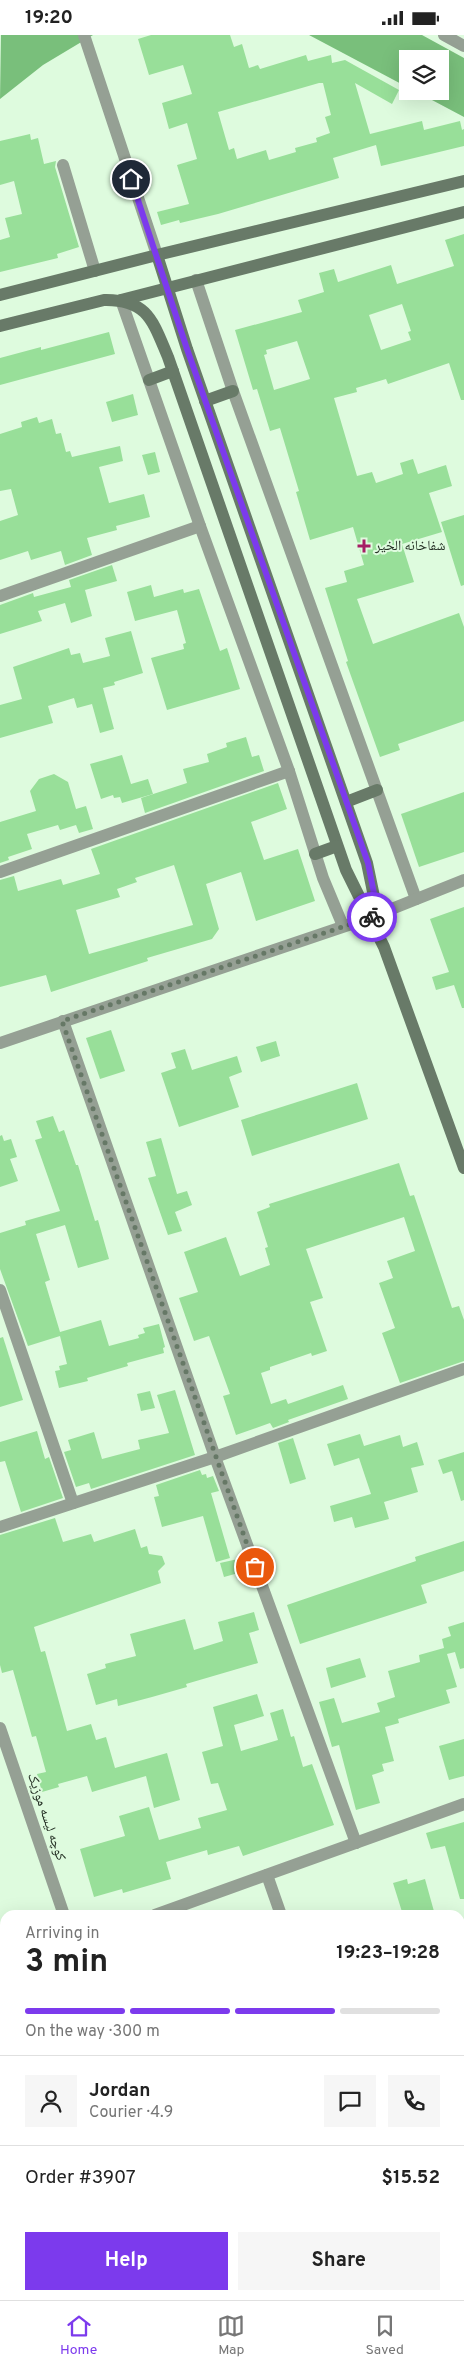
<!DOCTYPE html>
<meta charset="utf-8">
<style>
body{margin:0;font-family:Overpass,"Noto Naskh Arabic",sans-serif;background:#f6f6f6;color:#222;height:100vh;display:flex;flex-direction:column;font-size:19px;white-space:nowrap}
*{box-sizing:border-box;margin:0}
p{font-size:16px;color:#767676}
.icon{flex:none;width:28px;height:28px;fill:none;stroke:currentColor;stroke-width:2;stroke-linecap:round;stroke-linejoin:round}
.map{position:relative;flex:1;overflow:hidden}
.sheet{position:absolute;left:0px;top:1875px;width:465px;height:390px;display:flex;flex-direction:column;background:#fff;border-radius:15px 15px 0 0;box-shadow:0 5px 20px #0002}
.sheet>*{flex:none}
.buttons{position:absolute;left:399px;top:15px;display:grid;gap:10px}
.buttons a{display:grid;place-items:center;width:50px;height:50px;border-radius:0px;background:#fff;box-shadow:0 5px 20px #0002;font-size:25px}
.pin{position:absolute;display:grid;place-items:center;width:42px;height:42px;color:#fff;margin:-21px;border:2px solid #fff;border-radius:50%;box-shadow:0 1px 5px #0007}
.courier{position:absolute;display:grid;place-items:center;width:50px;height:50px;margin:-25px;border:4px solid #7c3aed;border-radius:50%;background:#fff;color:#222;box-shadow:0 1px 6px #0007}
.summary em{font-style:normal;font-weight:700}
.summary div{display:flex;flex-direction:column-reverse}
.summary{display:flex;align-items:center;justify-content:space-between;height:85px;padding:0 25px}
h1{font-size:32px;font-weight:700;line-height:38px}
.bar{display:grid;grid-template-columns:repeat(4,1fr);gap:8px 5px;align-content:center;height:60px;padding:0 25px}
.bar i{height:6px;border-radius:4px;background:#e0e0e0}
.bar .active{background:#7c3aed}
.bar p{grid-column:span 4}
.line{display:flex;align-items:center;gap:12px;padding:0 25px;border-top:1px solid #e0e0e0}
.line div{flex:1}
.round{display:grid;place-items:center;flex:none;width:52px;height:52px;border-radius:0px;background:#f6f6f6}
.primary-button{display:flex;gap:10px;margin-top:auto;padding:10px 25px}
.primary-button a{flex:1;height:58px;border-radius:0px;background:#7c3aed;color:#fff;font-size:20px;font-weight:700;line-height:58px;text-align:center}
.primary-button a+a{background:#f6f6f6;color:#222}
.status{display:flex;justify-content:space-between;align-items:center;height:35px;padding:0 25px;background:#fff;direction:ltr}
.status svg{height:14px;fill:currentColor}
.dock{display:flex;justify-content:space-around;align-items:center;height:70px;border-top:1px solid #e0e0e0;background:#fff;font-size:14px;color:#767676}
.dock a{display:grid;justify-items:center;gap:2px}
.dock .active{color:#7c3aed}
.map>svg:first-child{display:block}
.water{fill:#79bf7b}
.building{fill:#98df99;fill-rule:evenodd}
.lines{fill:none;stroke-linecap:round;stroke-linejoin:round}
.minor{stroke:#95a094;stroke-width:12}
.secondary{stroke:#687a68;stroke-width:12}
.trunk{stroke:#3c523c;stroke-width:14}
.done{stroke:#667866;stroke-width:5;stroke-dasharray:0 9}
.route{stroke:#7c3aed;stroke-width:6}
.poi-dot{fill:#a61d65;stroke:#defbde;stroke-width:2}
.labels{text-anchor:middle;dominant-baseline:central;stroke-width:4;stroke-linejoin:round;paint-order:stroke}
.poi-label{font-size:14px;fill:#263126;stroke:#defbde;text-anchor:start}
.street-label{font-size:14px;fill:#263126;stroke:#defbde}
</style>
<div class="status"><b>19:20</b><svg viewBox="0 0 49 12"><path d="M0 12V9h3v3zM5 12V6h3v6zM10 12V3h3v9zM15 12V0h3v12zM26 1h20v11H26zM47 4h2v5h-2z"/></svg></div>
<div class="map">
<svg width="464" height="2265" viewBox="0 0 464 2265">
<rect width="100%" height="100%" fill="#defbde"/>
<g class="water">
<path d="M1 0H93L43 30 0 64Z"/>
<path d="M309 0H422L464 23V82L415 56H440V24H408L407 52Z"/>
</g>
<g class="building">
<path d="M151 0H230L234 12 242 9 249 33 258 30 260 34 306 20 308 26 331 20 332 28 345 25 399 55 392 69 355 48 370 99 422 86 424 95 460 86 462 95 464 94V111L381 131 376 110 333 123 339 143 218 179 180 188 179 185 161 190 157 177 189 169 177 130 197 124 187 88 169 94 162 68 192 59 183 30 149 40 138 4ZM319 48H323L331 80 325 82 330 98 316 103 317 107 295 113 296 117 269 125 266 115 237 124 234 113 229 115 218 77Z"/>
<path d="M30 99 31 105 38 103 44 129 56 126 55 132 79 212 57 219 58 223 0 237V205L10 202 5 183 22 179 14 146 0 150V106Z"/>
<path d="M464 199V365H461L449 328 388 349 386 344 356 353 357 357 334 363 357 441 372 437 376 448 403 439 400 428 413 424 418 439 446 430 452 451 429 458 442 497 402 509 414 547 357 564 373 609 459 578 464 592V686L398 709 400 715 380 722 346 627 348 626 325 553 347 547 344 536 364 530 353 492 310 505 296 457 299 456 280 393 270 396 257 354 253 355 235 295 302 277 298 265 324 257 319 238 334 234 338 247 391 230 397 249 454 231 445 205ZM402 269 411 296 408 297 411 305 381 315 369 280ZM297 306 310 344 274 355 264 320 267 319 266 315Z"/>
<path d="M109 297 115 319 0 350V323L41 312V315Z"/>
<path d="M133 359 138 380 112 387 106 367Z"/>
<path d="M37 382 39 388 52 384 56 399 61 398 66 417 70 416 72 422 120 411 123 426 99 432 109 468 144 459 150 482 116 491 117 495 87 503 92 520 65 530 61 516 31 525 28 516 0 525V486L18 480 11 454 0 456V399L22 392 21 387Z"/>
<path d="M155 417 160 437 148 440 142 420Z"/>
<path d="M464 480V550L461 551 441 487Z"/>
<path d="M112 530 117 546 85 555 92 581 71 588 65 568 38 576 42 586 0 599V570L33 558 34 562 71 552 69 545Z"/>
<path d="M151 550 154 562 183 554 184 558 199 554 220 616 227 613 240 654 167 675 151 623 184 614 183 609 186 608 177 575 135 586 127 557Z"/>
<path d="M131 596 143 638 114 647 115 650 103 653 114 694 100 698 92 669 77 673 74 663 48 671 53 688 0 703V670L22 664 13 632 69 613 71 620 80 618 83 628 110 621 105 603Z"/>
<path d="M246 702 252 722 259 720 264 736 145 778 141 763 187 748 183 734 209 727 207 719 227 712 226 708Z"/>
<path d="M122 720 131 749 148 744 153 759 122 768 120 762 114 763 113 760 101 764 90 729Z"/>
<path d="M54 739 68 747 76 774 86 771 93 794 79 798 76 790 60 795 58 790 27 799 32 814 8 822 9 825 0 828V787L36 776 30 756 39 744Z"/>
<path d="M278 748 287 774 251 787 264 825 298 814 315 866 256 886 241 837 206 849 219 894 212 904 147 923 148 926 51 957 46 940 0 952V845L14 841 18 856 61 844 63 850 100 839 91 814ZM174 830 193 890 89 919 76 875 120 862 117 854 137 847 135 843Z"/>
<path d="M464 757V817L419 832 401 779Z"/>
<path d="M464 872V973H462L454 950 436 955 432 942 449 937 430 884Z"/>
<path d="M111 995 125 1036 100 1044 86 1003Z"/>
<path d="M276 1006 280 1021 261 1027 256 1012Z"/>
<path d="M185 1014 192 1035 237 1021 242 1037 229 1042 239 1072 179 1092 161 1038 176 1033 171 1018Z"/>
<path d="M357 1048 368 1084 252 1121 241 1085Z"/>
<path d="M53 1081 59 1097 64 1095 76 1130H78L95 1186 98 1185 109 1224 78 1233 65 1190 36 1199 50 1245 45 1247 60 1297 101 1285 109 1311 139 1303 138 1300 145 1298 143 1293 159 1289 165 1312 163 1313 164 1318 127 1328 128 1331 87 1343 88 1346 59 1353 55 1336 60 1335 59 1331 67 1329 60 1301 28 1311 0 1234V1198L26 1190 25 1186 60 1176 35 1105 42 1103 36 1086Z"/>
<path d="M2 1100 4 1106 11 1104 17 1122 10 1124 18 1146 0 1152V1101Z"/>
<path d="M161 1103 177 1159 187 1156 192 1170 175 1177 182 1196 168 1200 148 1143 156 1141 146 1107Z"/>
<path d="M399 1128 410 1161 414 1160 452 1273 459 1271 464 1285V1326L400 1348 382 1298 395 1293 379 1248 393 1243 387 1226 415 1216 404 1182 306 1214 323 1263 310 1267 327 1316 312 1321 311 1318 270 1332V1335L261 1338 271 1369 286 1364 288 1369 343 1350 348 1364 288 1385 289 1387 273 1393 270 1388 236 1400 223 1361 230 1359 209 1301 194 1306 179 1263 198 1257 184 1217 226 1202 240 1241 270 1230 265 1213 268 1212 257 1177 270 1172 269 1169Z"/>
<path d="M3 1302 23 1365 0 1372V1303Z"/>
<path d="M175 1355 195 1420 91 1454 89 1448 76 1452 64 1417 71 1415 68 1405 94 1397 102 1424 140 1414 138 1405 169 1398 157 1360Z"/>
<path d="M150 1356 155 1373 141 1376 137 1359Z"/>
<path d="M37 1396 45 1424 49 1422 63 1463 21 1477 5 1426 0 1427V1407Z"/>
<path d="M360 1399 364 1411 400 1400 403 1412 417 1407 424 1430 411 1433 418 1457 384 1467 389 1484 355 1493 352 1482 334 1487 330 1471 371 1459 359 1423 334 1431 327 1409Z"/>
<path d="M293 1403 306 1444 290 1449 278 1408Z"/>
<path d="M464 1417V1465L461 1466 452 1436 443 1439 438 1425Z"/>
<path d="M200 1435 202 1440 206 1439 207 1443 213 1441 219 1456 211 1458 230 1523 216 1527 203 1481 162 1492 154 1462 159 1461 156 1450Z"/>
<path d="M55 1483 63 1507 91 1499 94 1507 135 1494 141 1513 147 1511 149 1519 162 1521 165 1529 158 1536 161 1548 34 1592 41 1617 45 1616 67 1696 91 1689 96 1705 106 1702 115 1733 167 1718 180 1765 154 1773 146 1741 92 1757 87 1741 58 1749 59 1752 42 1757 37 1739 46 1737 36 1701 32 1702 13 1635 2 1638 0 1630V1500Z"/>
<path d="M464 1506V1536L421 1550 427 1568 300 1609 287 1570 416 1526 415 1522Z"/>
<path d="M238 1524 242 1537 224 1542 220 1528Z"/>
<path d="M254 1577 259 1595 249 1598 258 1628 186 1649 187 1652 152 1662 118 1671 117 1664 96 1670 87 1639 106 1633 105 1629 136 1621 130 1599 185 1584 194 1615 223 1606 218 1587Z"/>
<path d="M464 1587V1633L460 1634 455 1617 447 1619 457 1652 446 1655 450 1668 398 1684 399 1688 385 1692 394 1726 382 1729 384 1736 372 1740 380 1768 356 1775 339 1710 332 1712 319 1667 334 1663 342 1688 380 1677 377 1668 395 1662 388 1636 420 1627 419 1620 444 1613 442 1604 451 1601 448 1592Z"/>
<path d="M360 1623 366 1642 331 1653 326 1633Z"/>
<path d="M257 1659 264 1681 234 1690 241 1716 278 1705 270 1678 283 1674 291 1702 294 1701 303 1732 312 1729 334 1790 243 1821 239 1811 208 1820 207 1815 166 1827 171 1844 123 1858 122 1854 94 1862 80 1814 125 1801 119 1781 149 1772 159 1805 201 1793 198 1783 227 1775 218 1748 211 1749 202 1717 223 1711 213 1672Z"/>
<path d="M464 1704V1741L449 1745 439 1711Z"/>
<path d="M464 1787V1864H460L445 1811 431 1814 426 1798Z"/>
<path d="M407 1844 408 1849 425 1844 435 1880H403L393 1848Z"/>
</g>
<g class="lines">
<g class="minor">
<path d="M84 0 157 220"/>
<path d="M444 0 464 11"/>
<path d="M63 130 95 236"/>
<path d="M196 245 233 356 416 864"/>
<path d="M121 265 200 491 289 736 323 843 343 891"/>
<path d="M0 561 200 491"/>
<path d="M0 837 289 736"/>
<path d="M63 986 215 1422 356 1808"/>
<path d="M0 1008 369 883 464 845"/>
<path d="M0 1255 73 1468"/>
<path d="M0 1492 215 1422 464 1334"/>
<path d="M0 1693 64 1880"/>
<path d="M267 1840 281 1880"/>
<path d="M155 1880 464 1769"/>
</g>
<g class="secondary">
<path d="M157 220 187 314 367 828 381 895"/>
<path d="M0 260 157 220 464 146"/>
<path d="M121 265 464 177"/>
<path d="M0 291 104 265C148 264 153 287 168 322L346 835 384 912 464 1133"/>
<path d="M149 345 173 336"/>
<path d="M205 366 233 356"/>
<path d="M346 767 377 755"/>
<path d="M315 819 337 811"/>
</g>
<g class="trunk">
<path d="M460 2104 464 2103"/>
<path d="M0 2190 5 2189"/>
</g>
</g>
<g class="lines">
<path class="done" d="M255 1532 62 986 372 882"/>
<path class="route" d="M131 144 187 314 368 828 378 879 372 882"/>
</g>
<path class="poi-dot" d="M361.5 503.5h5v5h5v5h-5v5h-5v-5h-5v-5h5z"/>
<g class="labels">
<g class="poi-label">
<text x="375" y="511">شفاخانه الخیر</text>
</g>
<g class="street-label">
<text transform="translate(46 1782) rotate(71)">کوچه لیسه موزیک</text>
</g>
</g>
</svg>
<div class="buttons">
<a><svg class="icon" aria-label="layers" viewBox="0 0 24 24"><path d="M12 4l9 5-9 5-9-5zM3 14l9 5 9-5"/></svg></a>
</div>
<div class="pin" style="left:255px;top:1532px;background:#ea580c"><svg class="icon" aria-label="bag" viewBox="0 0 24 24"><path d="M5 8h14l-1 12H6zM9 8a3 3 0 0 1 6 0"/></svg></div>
<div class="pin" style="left:131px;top:144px;background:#1f2937"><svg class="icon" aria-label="home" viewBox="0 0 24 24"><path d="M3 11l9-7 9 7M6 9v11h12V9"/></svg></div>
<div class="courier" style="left:372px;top:882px"><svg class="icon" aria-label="bike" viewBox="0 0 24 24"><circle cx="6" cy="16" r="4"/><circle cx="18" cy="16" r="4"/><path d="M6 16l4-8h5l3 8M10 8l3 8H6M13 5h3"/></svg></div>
<section class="sheet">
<div class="summary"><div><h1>3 min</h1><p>Arriving in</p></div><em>19:23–19:28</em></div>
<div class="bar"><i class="active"></i><i class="active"></i><i class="active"></i><i></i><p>On the way · 300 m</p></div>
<div class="line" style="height:90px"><a class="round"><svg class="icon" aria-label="person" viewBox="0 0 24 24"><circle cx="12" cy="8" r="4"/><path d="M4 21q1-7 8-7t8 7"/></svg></a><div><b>Jordan</b><p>Courier · 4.9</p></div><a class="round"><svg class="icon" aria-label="chat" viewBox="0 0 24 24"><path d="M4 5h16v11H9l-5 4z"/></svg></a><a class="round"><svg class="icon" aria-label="phone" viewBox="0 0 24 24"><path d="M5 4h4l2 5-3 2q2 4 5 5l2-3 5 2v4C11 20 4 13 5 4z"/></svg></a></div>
<div class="line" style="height:65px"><div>Order #3907</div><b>$15.52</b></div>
<div class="primary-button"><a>Help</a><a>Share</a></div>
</section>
</div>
<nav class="dock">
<a class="active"><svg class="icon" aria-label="home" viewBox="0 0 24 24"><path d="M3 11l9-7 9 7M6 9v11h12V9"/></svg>Home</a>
<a><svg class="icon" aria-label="map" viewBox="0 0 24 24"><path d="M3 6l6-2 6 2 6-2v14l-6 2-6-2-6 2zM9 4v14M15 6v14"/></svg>Map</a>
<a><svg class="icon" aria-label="saved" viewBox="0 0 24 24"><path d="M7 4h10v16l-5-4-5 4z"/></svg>Saved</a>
</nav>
